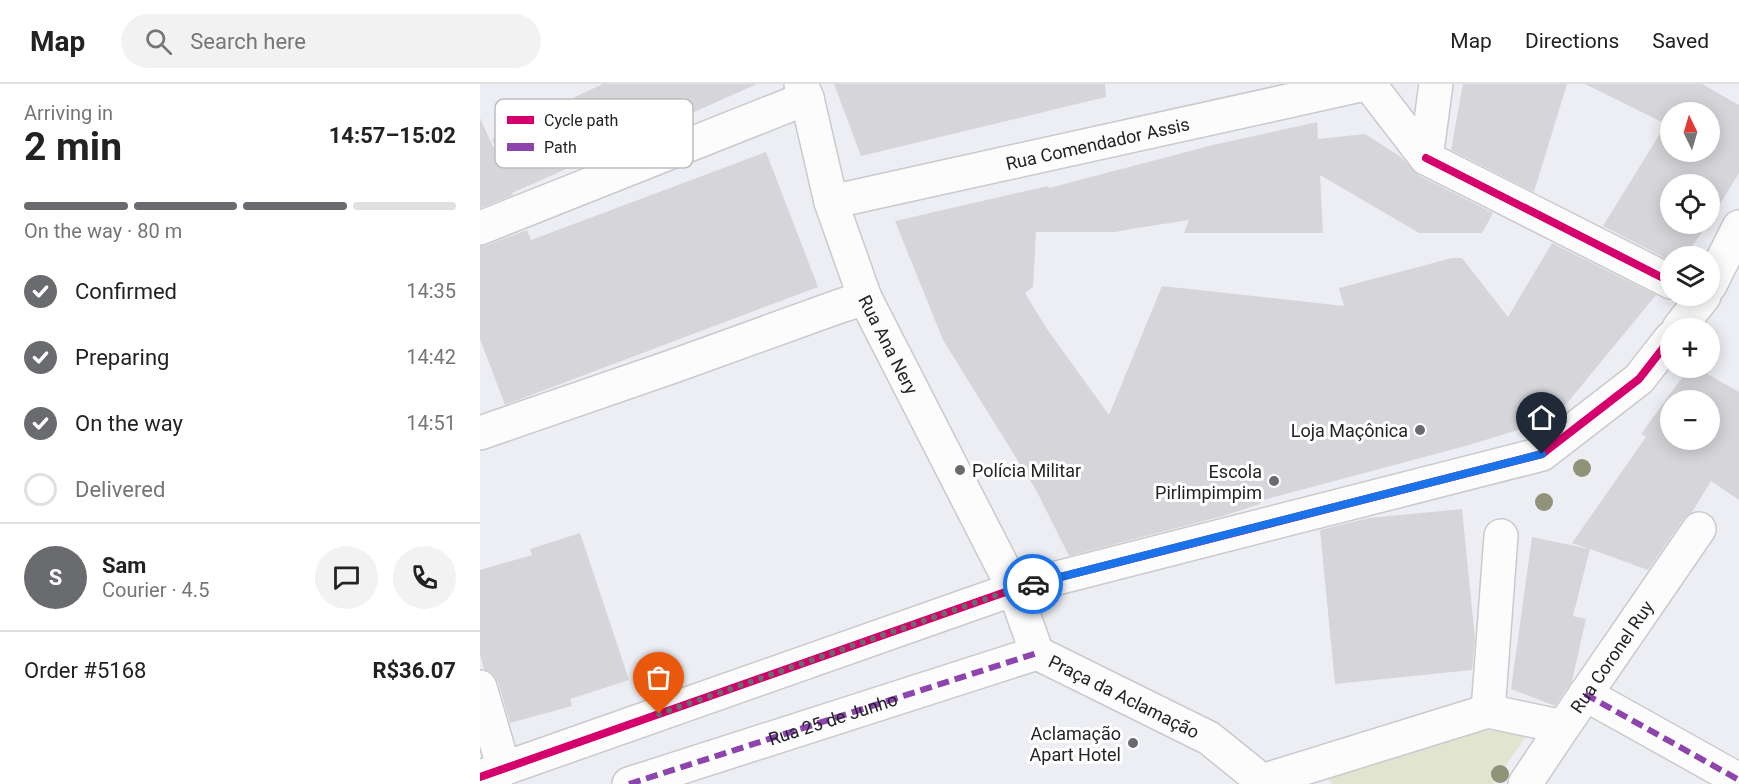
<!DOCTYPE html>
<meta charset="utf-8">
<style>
body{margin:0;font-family:Roboto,sans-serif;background:#f2f2f2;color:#222;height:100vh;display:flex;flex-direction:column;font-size:22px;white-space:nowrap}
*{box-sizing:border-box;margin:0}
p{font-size:20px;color:#767676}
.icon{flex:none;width:33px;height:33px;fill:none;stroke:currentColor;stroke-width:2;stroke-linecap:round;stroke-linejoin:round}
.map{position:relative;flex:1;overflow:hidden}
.panel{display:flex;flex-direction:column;background:#fff;width:480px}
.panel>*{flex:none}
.needle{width:39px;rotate:355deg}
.tools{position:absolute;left:1180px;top:18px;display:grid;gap:12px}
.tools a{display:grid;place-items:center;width:60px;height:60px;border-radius:50%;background:#fff;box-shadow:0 3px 15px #0003;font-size:30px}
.pin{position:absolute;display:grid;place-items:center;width:51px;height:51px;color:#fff;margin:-62px -26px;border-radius:50% 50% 50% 0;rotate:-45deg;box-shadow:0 0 6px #0007}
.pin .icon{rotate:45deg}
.courier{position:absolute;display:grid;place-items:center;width:60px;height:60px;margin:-30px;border:4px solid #1a73e8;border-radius:50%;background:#fff;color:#222;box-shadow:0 2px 8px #0007}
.headline em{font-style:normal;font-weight:700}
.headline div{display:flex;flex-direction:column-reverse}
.headline{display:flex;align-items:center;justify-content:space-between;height:102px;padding:0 24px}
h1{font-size:39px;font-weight:700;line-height:45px}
.bar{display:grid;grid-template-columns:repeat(4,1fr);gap:9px 6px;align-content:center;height:72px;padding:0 24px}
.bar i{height:8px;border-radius:4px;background:#e0e0e0}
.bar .current{background:#6a6b6e}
.bar p{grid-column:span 4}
.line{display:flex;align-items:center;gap:15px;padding:0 24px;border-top:2px solid #e0e0e0}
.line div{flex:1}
.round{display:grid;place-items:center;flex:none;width:63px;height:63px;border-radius:32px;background:#f2f2f2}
ol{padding:0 24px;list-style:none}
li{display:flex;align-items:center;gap:18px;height:66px}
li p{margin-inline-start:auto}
li .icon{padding:6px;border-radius:50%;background:#6a6b6e;color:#fff;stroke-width:4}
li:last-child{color:#767676}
li i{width:33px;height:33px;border:3px solid #e0e0e0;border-radius:50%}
header{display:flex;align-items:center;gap:36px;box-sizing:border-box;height:84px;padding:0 30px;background:#fff;border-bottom:2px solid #e0e0e0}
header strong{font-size:28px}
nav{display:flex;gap:33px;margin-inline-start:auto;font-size:21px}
.search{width:420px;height:54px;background:#f2f2f2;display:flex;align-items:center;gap:15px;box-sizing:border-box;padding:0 21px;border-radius:33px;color:#767676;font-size:22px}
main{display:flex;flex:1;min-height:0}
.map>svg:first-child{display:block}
.green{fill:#e1e4cf}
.building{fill:#d6d5d9;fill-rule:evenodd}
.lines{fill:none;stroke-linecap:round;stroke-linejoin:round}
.minor-casing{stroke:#c9cacd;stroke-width:36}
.minor{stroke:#fcfcfd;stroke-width:33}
.quiet{stroke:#8e44ad;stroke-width:6;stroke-dasharray:12 6;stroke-linecap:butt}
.cycleway-casing{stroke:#fff;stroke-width:11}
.cycleway{stroke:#d6006c;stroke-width:8}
.tree{fill:#919379}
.done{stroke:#6a6b6e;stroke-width:6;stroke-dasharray:0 10.8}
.route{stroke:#1a73e8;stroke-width:8}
.poi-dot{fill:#6a6b6e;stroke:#fff;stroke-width:2}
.labels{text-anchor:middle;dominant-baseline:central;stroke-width:6;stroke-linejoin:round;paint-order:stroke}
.street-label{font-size:18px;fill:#232427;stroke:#fff}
.poi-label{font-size:18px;fill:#232427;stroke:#fff;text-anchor:end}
.key{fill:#fff;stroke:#bdbdbe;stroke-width:1.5}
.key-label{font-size:16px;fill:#232427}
</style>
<header>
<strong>Map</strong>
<div class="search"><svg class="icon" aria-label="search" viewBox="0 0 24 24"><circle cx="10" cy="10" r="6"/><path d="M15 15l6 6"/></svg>Search here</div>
<nav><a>Map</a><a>Directions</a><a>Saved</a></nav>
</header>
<main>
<section class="panel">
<div class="headline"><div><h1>2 min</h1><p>Arriving in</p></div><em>14:57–15:02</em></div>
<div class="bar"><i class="current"></i><i class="current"></i><i class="current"></i><i></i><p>On the way · 80 m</p></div>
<ol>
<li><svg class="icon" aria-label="check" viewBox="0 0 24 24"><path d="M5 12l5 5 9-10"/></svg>Confirmed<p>14:35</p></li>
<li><svg class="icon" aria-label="check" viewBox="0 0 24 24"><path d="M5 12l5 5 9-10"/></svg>Preparing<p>14:42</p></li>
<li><svg class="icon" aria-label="check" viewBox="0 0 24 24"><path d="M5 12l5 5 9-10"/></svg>On the way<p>14:51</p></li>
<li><i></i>Delivered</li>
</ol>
<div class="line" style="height:108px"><b class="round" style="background:#6a6b6e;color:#fff">S</b><div><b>Sam</b><p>Courier · 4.5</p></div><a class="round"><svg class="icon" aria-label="chat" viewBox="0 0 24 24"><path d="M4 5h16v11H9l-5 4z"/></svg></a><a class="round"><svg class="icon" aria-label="phone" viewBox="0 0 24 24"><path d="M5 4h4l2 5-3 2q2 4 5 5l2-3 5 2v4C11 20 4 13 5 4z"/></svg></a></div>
<div class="line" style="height:78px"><div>Order #5168</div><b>R$36.07</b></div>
</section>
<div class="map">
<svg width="1259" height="700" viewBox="0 0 1259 700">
<rect width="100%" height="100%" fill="#edeef3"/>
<path class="green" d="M1054 641 1013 700H853L820 671Z"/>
<g class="building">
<path d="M123 0H277L32 109 33 111 0 124V34L13 63 15 62 12 55 54 39 51 33Z"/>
<path d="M354 0H625L626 13 381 72Z"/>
<path d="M983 0H1087L1054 108 971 66Z"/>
<path d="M1105 0H1222L1259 21V89L1230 136V100H1191V140H1228L1205 172H1191V177L1123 142 1186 40ZM1191 28H1230V68H1191Z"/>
<path d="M837 38 838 55 885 50 921 73 938 91 1013 129 1002 149H939L840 91 843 149H704L709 136 651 145 635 148H556L553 203 545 209 567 245 629 331 682 202 864 222 859 204 972 174H982L1028 233 1072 159 1176 211 1074 335 989 361 780 417V420L743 432 589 472 556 406 463 256 415 137 568 102 569 104 733 61Z"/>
<path d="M286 68 338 203 25 321 0 255V162L7 161 47 146 51 156Z"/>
<path d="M1209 284H1217L1259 308V416L1231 397 1212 428 1204 434 1168 486 1110 465 1093 532 1106 535 1092 597 1075 622 1031 605 1052 453 1109 465 1092 459 1166 353 1161 350ZM1191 316H1230V356H1191Z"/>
<path d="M982 425 995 554 992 586 855 600 840 446 889 434Z"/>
<path d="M100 449 149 596 90 615 92 622 30 639 18 598 12 589 4 585 0 570V486L52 471 50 465Z"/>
</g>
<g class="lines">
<g class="minor-casing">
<g id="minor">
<path id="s1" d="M321 0 327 14 351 118 385 214 534 505 557 569 729 654 786 700"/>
<path d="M889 0 946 74 1191 198"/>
<path d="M946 74 956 0"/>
<path id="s2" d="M351 118 885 0"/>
<path d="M0 144 327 14"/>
<path d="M1230 201 1259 143"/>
<path d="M1199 244 1224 212"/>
<path d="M0 349 191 283 360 222 385 214"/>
<path d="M0 603 24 685"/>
<path d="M1105 610 1259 696"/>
<path d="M1008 627 1021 452"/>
<path d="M0 693 534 505 1062 370 1159 295 1191 254"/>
<path d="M782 697 1008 627 1083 643"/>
<path d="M149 700 557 569"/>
<path id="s3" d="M1045 700 1083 643 1219 445"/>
</g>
</g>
<use href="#minor" class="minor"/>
<g class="quiet">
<path d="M1219 212 1224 213"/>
<path d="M1105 610 1259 696"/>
<path id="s4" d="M149 700 557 569"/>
</g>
<g class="cycleway-casing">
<g id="cycleway">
<path d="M946 74 1191 198"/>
<path d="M0 693 534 505 1062 370 1159 295 1191 254"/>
</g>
</g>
<use href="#cycleway" class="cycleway"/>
</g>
<g class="tree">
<circle cx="1102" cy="384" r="9"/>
<circle cx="1064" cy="418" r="9"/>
<circle cx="1020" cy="690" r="9"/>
</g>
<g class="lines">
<path class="done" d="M179 630 534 505 553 500"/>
<path class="route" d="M553 500 1062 370"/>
</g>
<g class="poi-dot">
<circle cx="940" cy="346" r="6"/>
<circle cx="480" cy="386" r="6"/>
<circle cx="794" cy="397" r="6"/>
<circle cx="653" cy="659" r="6"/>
</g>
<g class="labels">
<g class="street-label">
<text stroke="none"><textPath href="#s2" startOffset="273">Rua Comendador Assis</textPath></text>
<text stroke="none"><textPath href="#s1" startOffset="276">Rua Ana Nery</textPath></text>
<text stroke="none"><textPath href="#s3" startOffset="154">Rua Coronel Ruy</textPath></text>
<text stroke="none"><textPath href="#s1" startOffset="716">Praça da Aclamação</textPath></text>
<text stroke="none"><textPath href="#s4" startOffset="214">Rua 25 de Junho</textPath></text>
</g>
<g class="poi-label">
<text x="928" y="346">Loja Maçônica</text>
<text x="492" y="386" text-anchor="start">Polícia Militar</text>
<text x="782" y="387">Escola<tspan x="782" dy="21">Pirlimpimpim</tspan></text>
<text x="641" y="649">Aclamação<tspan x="641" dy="21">Apart Hotel</tspan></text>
</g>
</g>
<rect x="15" y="15" width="198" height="69" rx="9" class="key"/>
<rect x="27" y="32" width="27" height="8" fill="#d6006c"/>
<rect x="27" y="59" width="27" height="8" fill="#8e44ad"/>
<g class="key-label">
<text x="64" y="42">Cycle path</text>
<text x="64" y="69">Path</text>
</g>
</svg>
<div class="tools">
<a><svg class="needle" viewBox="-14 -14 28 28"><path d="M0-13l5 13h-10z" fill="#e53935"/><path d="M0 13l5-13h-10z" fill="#767676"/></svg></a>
<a><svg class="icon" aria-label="locate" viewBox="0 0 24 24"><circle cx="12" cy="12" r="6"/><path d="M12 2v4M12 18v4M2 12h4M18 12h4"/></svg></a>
<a><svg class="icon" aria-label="layers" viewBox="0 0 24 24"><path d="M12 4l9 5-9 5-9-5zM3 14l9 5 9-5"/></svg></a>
<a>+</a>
<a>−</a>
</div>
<div class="pin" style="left:179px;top:630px;background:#ea580c"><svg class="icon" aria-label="bag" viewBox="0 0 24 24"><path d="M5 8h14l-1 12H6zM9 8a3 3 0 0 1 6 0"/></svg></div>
<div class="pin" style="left:1062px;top:370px;background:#1f2937"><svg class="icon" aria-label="home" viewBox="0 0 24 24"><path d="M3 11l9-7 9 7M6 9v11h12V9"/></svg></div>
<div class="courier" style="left:553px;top:500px"><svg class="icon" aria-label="car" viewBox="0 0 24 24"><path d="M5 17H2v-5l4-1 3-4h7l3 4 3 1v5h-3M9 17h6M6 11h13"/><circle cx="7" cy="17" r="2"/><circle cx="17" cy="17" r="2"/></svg></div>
</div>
</main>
